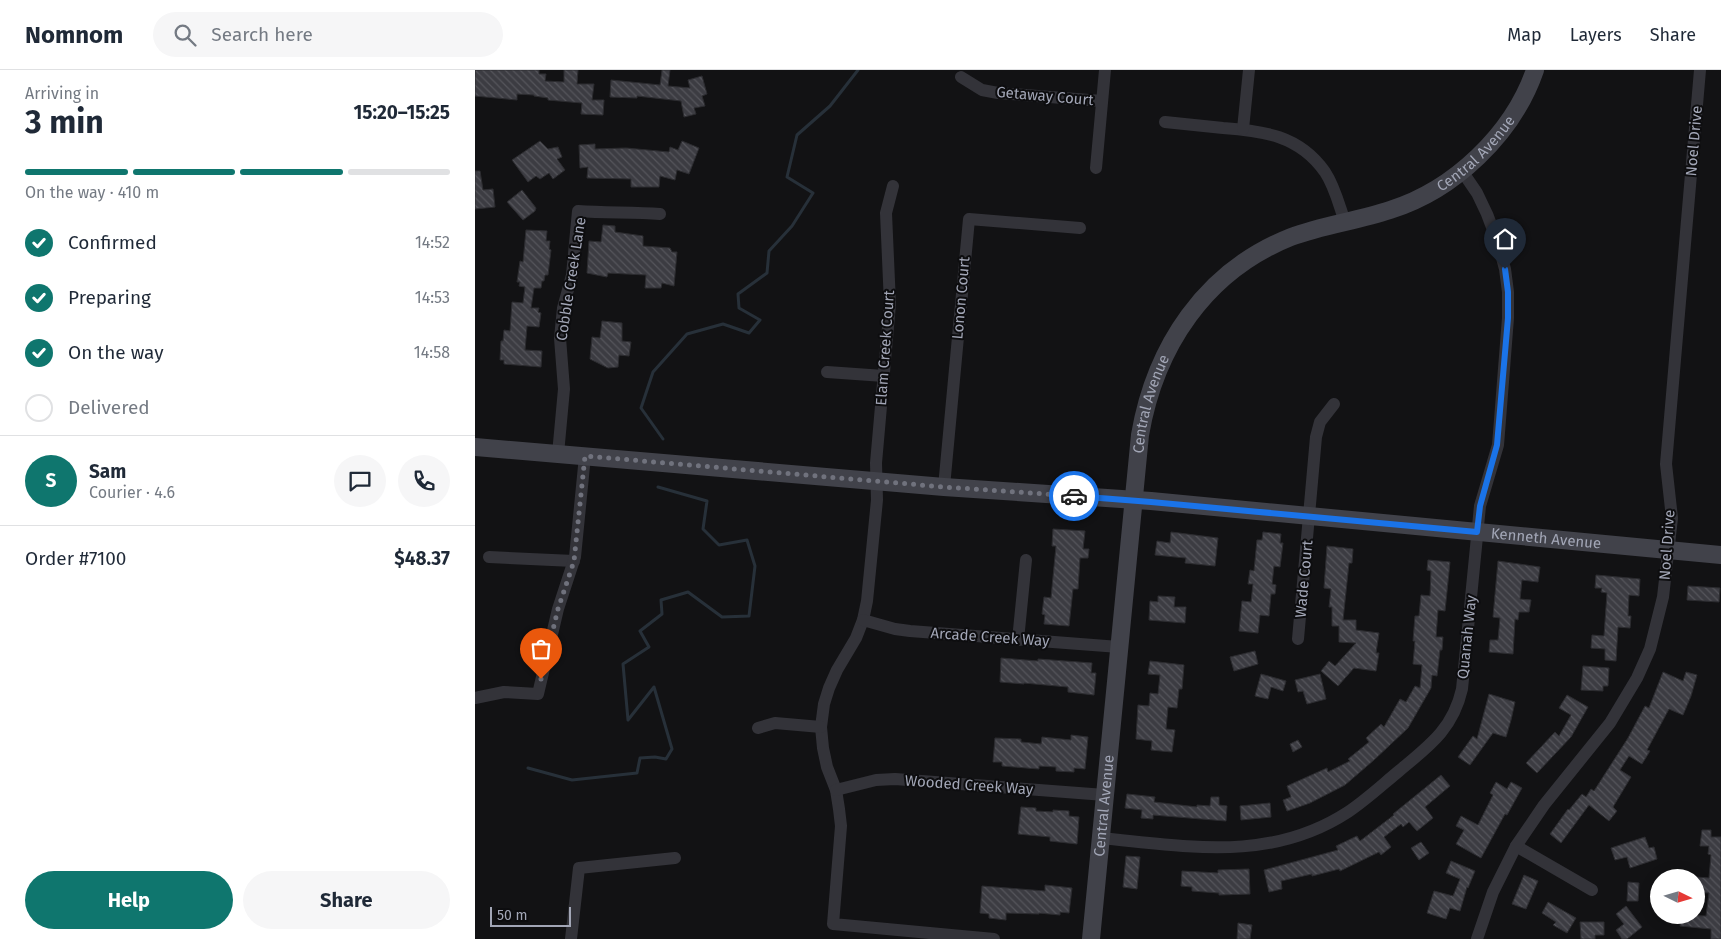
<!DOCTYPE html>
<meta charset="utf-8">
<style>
body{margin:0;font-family:"Fira Sans",sans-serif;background:#f6f6f7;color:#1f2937;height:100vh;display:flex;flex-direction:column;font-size:19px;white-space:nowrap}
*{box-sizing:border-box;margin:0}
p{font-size:16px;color:#747a83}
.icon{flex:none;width:28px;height:28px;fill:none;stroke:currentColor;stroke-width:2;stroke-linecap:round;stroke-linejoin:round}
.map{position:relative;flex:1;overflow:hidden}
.side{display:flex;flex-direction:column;background:#fff;width:475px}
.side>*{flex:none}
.needle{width:32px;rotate:95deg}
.tools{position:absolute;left:1175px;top:799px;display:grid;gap:10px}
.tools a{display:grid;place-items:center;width:55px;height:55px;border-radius:50%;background:#fff;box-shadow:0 2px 12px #0003;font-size:25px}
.scale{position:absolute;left:15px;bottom:12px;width:81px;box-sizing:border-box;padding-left:5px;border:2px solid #a2a6b6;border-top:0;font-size:14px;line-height:18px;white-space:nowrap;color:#a2a6b6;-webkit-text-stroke:4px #0d0d0f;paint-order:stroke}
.pin{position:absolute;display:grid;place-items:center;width:42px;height:42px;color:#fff;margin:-51px -21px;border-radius:50% 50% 50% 0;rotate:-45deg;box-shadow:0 0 5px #0007}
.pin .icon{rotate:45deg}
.courier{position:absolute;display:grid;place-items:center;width:50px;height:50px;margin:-25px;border:4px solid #1a73e8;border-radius:50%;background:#fff;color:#222;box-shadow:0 1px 6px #0007}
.overview em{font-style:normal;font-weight:700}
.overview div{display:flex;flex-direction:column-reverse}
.overview{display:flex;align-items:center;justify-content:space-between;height:85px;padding:0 25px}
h1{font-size:32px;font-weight:700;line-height:38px}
.bar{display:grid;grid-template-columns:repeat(4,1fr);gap:8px 5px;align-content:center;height:60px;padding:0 25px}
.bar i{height:6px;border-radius:4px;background:#e0e1e3}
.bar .on{background:#0f766e}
.bar p{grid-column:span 4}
.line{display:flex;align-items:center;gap:12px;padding:0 25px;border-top:1px solid #e0e1e3}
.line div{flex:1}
.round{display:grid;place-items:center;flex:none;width:52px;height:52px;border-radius:26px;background:#f6f6f7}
ol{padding:0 25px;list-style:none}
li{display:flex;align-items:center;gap:15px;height:55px}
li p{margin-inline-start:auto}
li .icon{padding:5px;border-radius:50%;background:#0f766e;color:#fff;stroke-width:4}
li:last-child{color:#747a83}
li i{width:28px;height:28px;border:2px solid #e0e1e3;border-radius:50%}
.primary-button{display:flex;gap:10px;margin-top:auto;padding:10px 25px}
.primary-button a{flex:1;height:58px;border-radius:30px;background:#0f766e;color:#fff;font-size:20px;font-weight:700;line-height:58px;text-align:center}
.primary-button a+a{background:#f6f6f7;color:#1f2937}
header{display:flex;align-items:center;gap:30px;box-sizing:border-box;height:70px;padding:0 25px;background:#fff;border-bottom:1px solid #e0e1e3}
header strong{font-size:24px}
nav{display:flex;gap:28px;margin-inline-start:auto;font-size:18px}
.search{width:350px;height:45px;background:#f6f6f7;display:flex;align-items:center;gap:12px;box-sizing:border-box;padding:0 18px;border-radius:28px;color:#747a83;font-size:19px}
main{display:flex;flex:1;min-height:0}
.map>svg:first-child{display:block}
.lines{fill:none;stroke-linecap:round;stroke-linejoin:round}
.stream{stroke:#273039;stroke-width:3}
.building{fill:url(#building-back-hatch);stroke:#2c2c30}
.street{stroke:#333339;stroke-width:12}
.secondary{stroke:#41424a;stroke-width:18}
.done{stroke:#70727d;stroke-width:5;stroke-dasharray:0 9}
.route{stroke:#1a73e8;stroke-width:6}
.labels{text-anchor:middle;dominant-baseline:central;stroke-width:4;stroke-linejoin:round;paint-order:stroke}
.street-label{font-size:15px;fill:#a2a6b6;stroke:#0d0d0f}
</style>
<header>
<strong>Nomnom</strong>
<div class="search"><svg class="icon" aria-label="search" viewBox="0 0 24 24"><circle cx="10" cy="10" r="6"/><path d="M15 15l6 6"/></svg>Search here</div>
<nav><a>Map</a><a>Layers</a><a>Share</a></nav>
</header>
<main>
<section class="side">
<div class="overview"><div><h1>3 min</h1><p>Arriving in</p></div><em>15:20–15:25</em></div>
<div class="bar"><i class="on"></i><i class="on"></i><i class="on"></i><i></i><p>On the way · 410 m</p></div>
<ol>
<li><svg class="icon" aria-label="check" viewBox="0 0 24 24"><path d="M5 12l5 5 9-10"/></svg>Confirmed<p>14:52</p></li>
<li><svg class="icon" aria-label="check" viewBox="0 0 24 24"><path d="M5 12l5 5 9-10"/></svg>Preparing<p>14:53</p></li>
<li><svg class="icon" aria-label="check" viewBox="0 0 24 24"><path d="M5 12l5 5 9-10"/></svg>On the way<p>14:58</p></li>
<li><i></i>Delivered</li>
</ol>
<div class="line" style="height:90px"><b class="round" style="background:#0f766e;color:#fff">S</b><div><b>Sam</b><p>Courier · 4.6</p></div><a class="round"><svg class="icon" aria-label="chat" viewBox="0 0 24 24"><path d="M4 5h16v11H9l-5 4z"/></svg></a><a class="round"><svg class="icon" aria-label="phone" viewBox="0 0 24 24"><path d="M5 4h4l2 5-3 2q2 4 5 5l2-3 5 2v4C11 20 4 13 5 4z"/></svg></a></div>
<div class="line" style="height:65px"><div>Order #7100</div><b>$48.37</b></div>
<div class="primary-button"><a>Help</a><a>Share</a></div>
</section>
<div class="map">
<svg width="1246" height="869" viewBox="0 0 1246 869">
<defs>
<pattern id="building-back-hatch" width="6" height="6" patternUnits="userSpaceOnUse" patternTransform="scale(1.25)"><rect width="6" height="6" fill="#3c3c42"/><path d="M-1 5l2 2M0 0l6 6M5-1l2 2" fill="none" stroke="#55555b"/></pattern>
</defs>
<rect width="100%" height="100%" fill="#121214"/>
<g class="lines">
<g class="stream">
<path d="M188 369 166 338 178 302 212 264 248 254 274 263 285 250 264 238 263 224 292 203 294 181 317 156 338 123 312 107 322 65 355 36 383 0"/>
<path d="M53 698 97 710 162 703 165 688 180 687 191 689 197 679 179 617 153 650 148 594 174 577 165 561 187 544 186 530 213 522 247 547 274 546 280 496 272 470 244 475 228 459 232 431 183 417"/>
</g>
</g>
<g class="building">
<path d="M0 0H64V4H71L70 11 89 12V0H103L102 14H119L117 30H129L128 45 106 44 107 33 73 30V28L59 26V25L42 24V30L0 26Z"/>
<path d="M187 0H195L193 16 215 18 213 10 227 6 232 24 227 26 230 36 219 38 221 44 209 47 206 31 162 26V28L135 27 136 10 185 15Z"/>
<path d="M65 71 73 79 83 77 87 87 82 89 90 100 78 109 74 103 65 109 61 106 53 112 37 90Z"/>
<path d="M207 71 224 78 214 104 202 100 200 110 185 106 184 117H156V109L112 108 113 97 105 98 104 75 120 74V79L151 78 194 82 195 77 203 80Z"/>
<path d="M0 101H5L8 120 18 119 20 137 0 139Z"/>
<path d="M47 120 61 138 60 141 48 150 32 132Z"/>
<path d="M128 155 140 156V162L168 166V176L195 178 197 182H202L199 216 187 213 186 218H170L171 205 133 203 132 207 112 203 114 171 126 172Z"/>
<path d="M51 160 72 161 71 171H75L74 179 76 180 73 205H70L69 211H67L66 218H59L56 238H64L63 242 66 243 64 257 52 256 50 280 67 281 66 297 29 294V290H25L26 271H28L29 260 35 261 37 232 48 233 50 217 44 216 45 212H42L45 191 48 192Z"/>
<path d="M127 251 147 253V271L156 272 154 286 144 285 143 297 133 298 115 289 117 267 125 268Z"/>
<path d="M578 459 610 461 608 479H614L613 488H605L603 519H598L594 556 569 554 570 545 567 544 569 527 576 528 581 476H577Z"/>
<path d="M696 462 743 468 740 496 710 493 711 488 680 485 682 471 695 473Z"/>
<path d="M788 462 806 464 805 473H808L805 497 799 496 797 514 801 515 800 524H796L794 546 785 545 783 563 764 561 767 531 776 532 778 514H773L775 500 779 501 782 470H787Z"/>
<path d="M852 476 878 479 877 493H874L868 550H881V560L904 563 901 583H904L901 601 879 598 863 616 846 601 854 591 860 596 881 573 864 572V556H857V537H854L856 519 849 518Z"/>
<path d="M953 490 975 492 970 541 963 540 961 567H968L967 580H965L962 606 957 605 956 618 933 658 899 690 870 715 835 733 812 741 808 730 816 727 812 716 852 698 853 702 875 691 873 689 894 672 891 668 906 654 909 657 925 629 931 632 940 616 945 618 947 595 938 594 940 571H938L940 546H944L946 525 955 526 956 501 952 500Z"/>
<path d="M1023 491 1065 497 1063 512 1047 510 1045 529 1056 530 1054 542H1044L1043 550 1040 549 1038 584 1014 582 1015 570H1023L1025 548 1018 547Z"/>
<path d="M1121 505 1165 509 1164 526 1154 525 1153 546H1156L1155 558 1143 557 1141 591 1130 590V579L1116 578 1117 565 1129 566 1132 523 1126 522 1127 518H1120Z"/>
<path d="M1213 516 1245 518 1244 532 1212 530Z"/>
<path d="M683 526 700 527 699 537H711L710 553 674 550 675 531 683 532Z"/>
<path d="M780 581 783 594 759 601 755 587Z"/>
<path d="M526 588 563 591V589L617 593 616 603H621L619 625 593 622V617L549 613V614L525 612Z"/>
<path d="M675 591 709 595 707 619H704L702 638 693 637 691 659 700 660 697 682 676 680 677 671 661 669 663 635 674 636 675 623 683 624 685 605 673 604Z"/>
<path d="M1108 596 1134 598 1133 616H1128V621L1106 620Z"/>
<path d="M1188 602 1208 611 1211 602 1222 605 1216 626 1208 645 1194 639 1172 680 1175 681 1167 694 1154 686 1145 700 1156 707 1138 737 1142 741 1134 751 1114 735 1086 773 1075 764 1093 739 1094 740 1107 724 1111 727 1116 719 1119 721 1153 668 1170 636 1174 638Z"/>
<path d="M786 604 811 611 808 621 796 617 793 629 780 626Z"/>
<path d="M845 604 851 629 832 634 828 621 823 622 820 610Z"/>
<path d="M1014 624 1040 632 1036 650 1031 667 1018 663 995 695 983 687 998 666 1002 669Z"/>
<path d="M1092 625 1113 637 1096 667 1062 703 1051 693 1080 662 1084 666 1096 645 1084 638Z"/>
<path d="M596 665 613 667 610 699 599 698V702L581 701V697L564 696V699L527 696V692H518L520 668 546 669V672L566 674 567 667 596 670Z"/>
<path d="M823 670 827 677 818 682 815 674Z"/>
<path d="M966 705 975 716 950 737 958 748 942 761 934 752 928 757 926 754 909 767 916 777 906 785 904 782 865 801 864 799 837 806V804L806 811 807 819 794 822 789 800 863 780 861 776 882 766 885 771 919 745 918 744Z"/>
<path d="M1021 712 1032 719 1036 712 1047 718 1032 745 1030 744 1006 788 981 774 989 760 981 756 986 746 1003 755 1018 725 1015 723Z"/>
<path d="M652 724 680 727 679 732 722 737V735L735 736 736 727H744V735L752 736 751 751 678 745V749L666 748 667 740 650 738Z"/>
<path d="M795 733 796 747 766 750 765 736Z"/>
<path d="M546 737 561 738V741L578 742V740L594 741V746L604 747 602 774 575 771V767L543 764Z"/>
<path d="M1227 760H1236V767H1246V869H1236V859L1205 856 1206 845 1231 846 1234 823 1221 822V807L1234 808 1236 785 1233 784 1234 776H1225Z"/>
<path d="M1170 767 1174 778 1179 777 1182 789 1155 798 1152 787 1140 790 1136 778Z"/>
<path d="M946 772 954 783 944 790 936 778Z"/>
<path d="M651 786 665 787 662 819 648 817Z"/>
<path d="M976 791 1000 801 993 818 992 817 985 841 975 838 971 849 952 843 959 821 978 826 985 809 971 803Z"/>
<path d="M774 799 775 824 744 825V823L717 821V817L706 816 707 801 743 803V800Z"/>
<path d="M1049 805 1063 811 1051 839 1037 834Z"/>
<path d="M1153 812 1164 813 1163 831H1152Z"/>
<path d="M570 815 597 818 594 843 585 842V845L564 843V844L531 843V850L514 848V844L505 843 507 816 570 821Z"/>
<path d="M1073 832 1101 848 1092 863 1078 855 1081 852 1067 843Z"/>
<path d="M1151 836 1167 857 1152 869H1147L1141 860 1149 854 1141 844Z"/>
<path d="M1105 852H1129V865H1120V869H1106Z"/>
<path d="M763 853 777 855 775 869H762Z"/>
</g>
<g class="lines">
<g class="street">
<path d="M486 7 507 20 523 23 627 31"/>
<path d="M690 52C709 54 728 56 748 58 788 61 824 65 850 102 860 117 864 135 870 152"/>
<path d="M768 59 774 0"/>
<path d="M621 98 630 0"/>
<path d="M418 116 411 143 415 234 401 393 402 430 392 531 388 550 381 568 362 600 354 618 349 634 346 657 348 678 352 697 361 720 364 739 366 756 358 854 519 869"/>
<path d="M352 302 409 306"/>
<path d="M83 384 89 319 85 268 88 238 97 205 103 141C131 143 158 142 185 144"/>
<path d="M469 417 494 149 605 158"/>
<path d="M14 487 99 491"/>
<path d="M388 550 420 559 435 561 644 577"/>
<path d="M823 569 841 367 845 352 859 334"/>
<path d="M543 570 551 490"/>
<path d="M0 628 29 622 63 624 83 539 100 487 110 386"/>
<path d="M283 658 300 653 346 657"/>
<path d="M361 720 401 710 420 709 630 725"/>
<path d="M625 768C712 776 795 793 873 742 891 730 907 715 924 701 954 676 978 659 987 619L1005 436 1023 375 1033 248V222L1030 199 1023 173 1012 144 1002 123 987 101"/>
<path d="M1041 776 1117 820"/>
<path d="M96 869 104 798 200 788"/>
<path d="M1002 869 1018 822 1041 776 1069 735 1135 653 1162 608 1175 579 1188 527 1197 448 1191 394 1225 0"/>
</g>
<g class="secondary">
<path id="s1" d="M0 377 469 417 676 431 1246 485"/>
<path id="s2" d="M616 869 665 365C680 277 730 201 816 167 848 155 882 151 915 140 979 120 1038 64 1060 0"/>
</g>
</g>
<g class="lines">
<path class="done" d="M66 609 83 539 99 491 110 386 469 417 599 426"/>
<path class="route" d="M599 426 676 432 1002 462 1005 436 1022 375 1033 248V222L1030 199"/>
</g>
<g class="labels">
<g class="street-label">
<text transform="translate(570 26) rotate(5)">Getaway Court</text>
<text transform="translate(1219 71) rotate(-85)">Noel Drive</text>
<text stroke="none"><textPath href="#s2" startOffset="974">Central Avenue</textPath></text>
<text transform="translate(96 209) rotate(-81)">Cobble Creek Lane</text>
<text transform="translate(486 228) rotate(-85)">Lonon Court</text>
<text transform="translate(410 278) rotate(-86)">Elam Creek Court</text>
<text stroke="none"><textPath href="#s2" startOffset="539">Central Avenue</textPath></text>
<text stroke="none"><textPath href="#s1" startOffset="1075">Kenneth Avenue</textPath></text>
<text transform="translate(1192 475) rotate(-86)">Noel Drive</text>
<text transform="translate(829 509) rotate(-85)">Wade Court</text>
<text transform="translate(515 567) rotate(4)">Arcade Creek Way</text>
<text transform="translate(992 567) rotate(-84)">Quanah Way</text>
<text transform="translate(494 715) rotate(4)">Wooded Creek Way</text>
<text stroke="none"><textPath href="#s2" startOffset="134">Central Avenue</textPath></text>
</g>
</g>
</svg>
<div class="tools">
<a><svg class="needle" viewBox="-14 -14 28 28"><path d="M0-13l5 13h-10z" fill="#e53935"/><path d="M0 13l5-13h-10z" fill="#747a83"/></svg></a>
</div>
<div class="scale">50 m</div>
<div class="pin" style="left:66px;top:609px;background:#ea580c"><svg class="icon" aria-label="bag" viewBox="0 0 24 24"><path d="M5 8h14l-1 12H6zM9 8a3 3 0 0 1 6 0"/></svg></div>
<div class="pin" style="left:1030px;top:199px;background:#1f2937"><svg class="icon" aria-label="home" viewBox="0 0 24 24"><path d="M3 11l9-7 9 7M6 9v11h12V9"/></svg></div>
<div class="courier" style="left:599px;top:426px"><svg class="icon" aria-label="car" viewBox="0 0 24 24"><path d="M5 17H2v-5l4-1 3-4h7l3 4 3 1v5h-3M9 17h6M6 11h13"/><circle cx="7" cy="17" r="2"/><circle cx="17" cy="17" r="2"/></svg></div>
</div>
</main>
